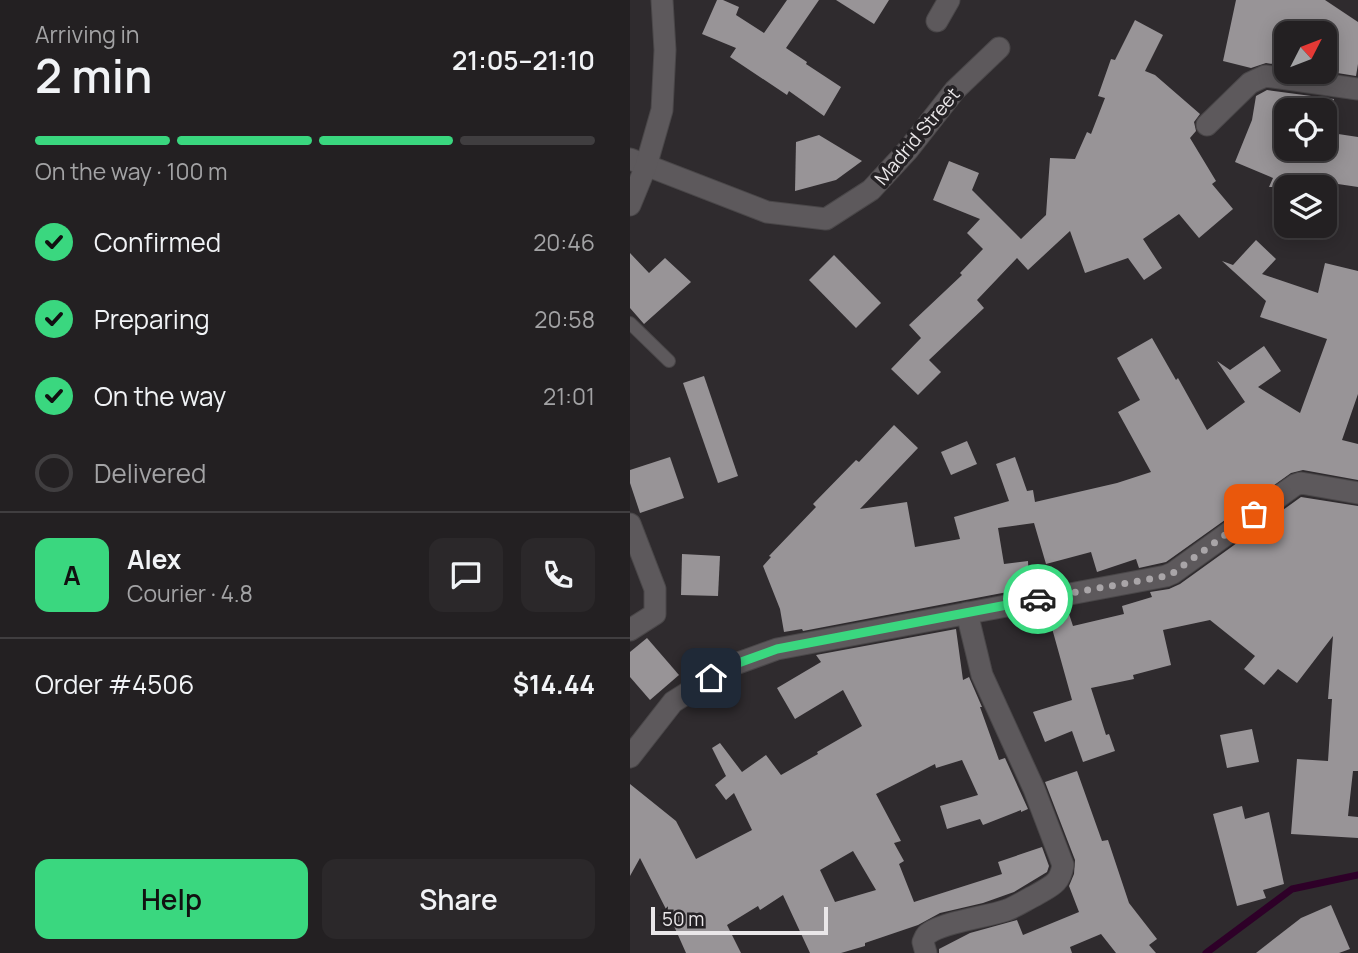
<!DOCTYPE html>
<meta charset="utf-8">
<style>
body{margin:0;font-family:Manrope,sans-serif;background:#2b282a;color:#f1f3f6;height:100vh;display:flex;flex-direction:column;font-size:26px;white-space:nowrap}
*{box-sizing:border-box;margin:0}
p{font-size:23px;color:#a3a3a5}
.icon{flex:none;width:38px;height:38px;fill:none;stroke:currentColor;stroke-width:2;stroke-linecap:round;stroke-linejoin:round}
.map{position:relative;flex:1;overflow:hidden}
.sheet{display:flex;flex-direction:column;background:#232022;width:630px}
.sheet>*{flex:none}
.needle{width:46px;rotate:48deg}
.controls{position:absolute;left:644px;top:21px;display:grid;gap:14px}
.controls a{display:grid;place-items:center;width:63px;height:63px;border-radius:14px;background:#232022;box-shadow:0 4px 18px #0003,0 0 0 2px #403e40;font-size:35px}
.scale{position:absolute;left:21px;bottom:18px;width:177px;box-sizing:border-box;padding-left:7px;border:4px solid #eae7e9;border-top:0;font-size:19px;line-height:24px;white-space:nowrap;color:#eae7e9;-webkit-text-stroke:5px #252225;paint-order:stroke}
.pin{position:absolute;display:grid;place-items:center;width:60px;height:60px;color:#fff;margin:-30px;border-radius:14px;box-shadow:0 4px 10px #0006}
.courier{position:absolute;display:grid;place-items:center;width:70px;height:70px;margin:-35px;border:5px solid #3ad77f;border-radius:50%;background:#fff;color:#222;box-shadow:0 2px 9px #0007}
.head em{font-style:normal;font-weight:600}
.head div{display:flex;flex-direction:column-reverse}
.head{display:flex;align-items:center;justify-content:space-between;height:119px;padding:0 35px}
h1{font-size:46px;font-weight:600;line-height:52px}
.bar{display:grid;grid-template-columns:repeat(4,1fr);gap:10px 7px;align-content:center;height:84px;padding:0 35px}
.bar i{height:9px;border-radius:5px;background:#403e40}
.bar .active{background:#3ad77f}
.bar p{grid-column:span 4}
.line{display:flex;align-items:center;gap:18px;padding:0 35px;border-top:2px solid #403e40}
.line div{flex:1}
.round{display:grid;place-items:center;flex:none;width:74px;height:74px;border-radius:14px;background:#2b282a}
ol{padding:0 35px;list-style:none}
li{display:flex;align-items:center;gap:21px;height:77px}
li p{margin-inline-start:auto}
li .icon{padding:7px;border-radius:50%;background:#3ad77f;color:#111;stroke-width:4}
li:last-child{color:#a3a3a5}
li i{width:38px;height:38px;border:4px solid #403e40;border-radius:50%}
.action{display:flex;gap:14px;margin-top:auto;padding:14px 35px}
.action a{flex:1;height:80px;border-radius:14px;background:#3ad77f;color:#111;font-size:28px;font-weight:600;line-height:80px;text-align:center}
.action a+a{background:#2b282a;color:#f1f3f6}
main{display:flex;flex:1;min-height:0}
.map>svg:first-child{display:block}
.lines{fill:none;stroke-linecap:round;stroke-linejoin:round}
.stream{stroke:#2e0028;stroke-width:7}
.building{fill:#989497;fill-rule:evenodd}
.lane-casing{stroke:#4a4749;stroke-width:14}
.street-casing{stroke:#4a4749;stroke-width:23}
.lane{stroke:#5d595c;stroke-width:12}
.street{stroke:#5d595c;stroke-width:21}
.done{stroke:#a9a5a8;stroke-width:7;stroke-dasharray:0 12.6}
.route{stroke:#3ad77f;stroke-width:9}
.labels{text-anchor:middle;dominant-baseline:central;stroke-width:7;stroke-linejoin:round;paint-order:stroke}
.street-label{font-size:19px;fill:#eae7e9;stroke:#252225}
</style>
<main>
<section class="sheet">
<div class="head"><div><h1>2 min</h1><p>Arriving in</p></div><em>21:05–21:10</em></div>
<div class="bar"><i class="active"></i><i class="active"></i><i class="active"></i><i></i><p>On the way · 100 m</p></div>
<ol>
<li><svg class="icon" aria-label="check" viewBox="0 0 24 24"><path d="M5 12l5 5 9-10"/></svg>Confirmed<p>20:46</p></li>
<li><svg class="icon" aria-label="check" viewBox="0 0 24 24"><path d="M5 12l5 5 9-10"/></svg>Preparing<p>20:58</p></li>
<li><svg class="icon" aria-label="check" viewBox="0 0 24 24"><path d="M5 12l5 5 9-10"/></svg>On the way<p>21:01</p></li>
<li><i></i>Delivered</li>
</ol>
<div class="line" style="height:126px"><b class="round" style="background:#3ad77f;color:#111">A</b><div><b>Alex</b><p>Courier · 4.8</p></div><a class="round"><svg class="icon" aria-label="chat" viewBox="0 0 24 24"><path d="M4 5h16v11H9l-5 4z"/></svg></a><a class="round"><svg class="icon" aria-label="phone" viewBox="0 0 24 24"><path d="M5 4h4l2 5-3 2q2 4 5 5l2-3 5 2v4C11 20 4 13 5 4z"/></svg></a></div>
<div class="line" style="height:91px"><div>Order #4506</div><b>$14.44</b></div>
<div class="action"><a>Help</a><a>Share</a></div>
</section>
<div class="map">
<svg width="728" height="953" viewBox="0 0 728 953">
<rect width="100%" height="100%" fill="#2f2b2e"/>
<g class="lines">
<path class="stream" d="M576 953 662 889 728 875"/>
</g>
<g class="building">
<path d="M87 0H93L109 7 106 15 134 33 157 0H189L156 48 177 62 176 64 211 87 194 116 159 91 157 95 100 57 106 48 72 34Z"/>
<path d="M206 0H259L244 24Z"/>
<path d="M606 0H695L728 22V64L726 76 695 71V33H656V66L636 63 621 68 593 61Z"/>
<path d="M505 20 533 35 515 71 525 75 570 114 564 122 566 131 560 138 586 181 582 184 603 209 569 238 549 214 513 239 532 268 514 280 498 258 455 273 440 231 398 270 387 258 347 300 354 308 299 360 311 372 288 395 261 369 291 338 279 325 332 275 330 273 353 249 337 233 350 219 303 200 319 161 349 173 342 190 391 239 416 215 420 158 445 159 457 132 461 134 475 98 468 96 481 59 485 60Z"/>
<path d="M637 90 704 99 702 110H656V149H695V132L728 137V187L681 180 678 187H639L643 178 605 162 622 120 626 96Z"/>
<path d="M189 135 232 161 206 180 165 191 166 142Z"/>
<path d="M626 240 646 259 632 274 688 293 695 263 728 271V394L712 440 728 444V480L673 470 661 473 536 562 509 568 506 559 467 572 461 552 416 564 404 523 368 528 374 564 398 561 399 588 173 631 172 629 154 632 150 609 133 566 141 557 139 556 186 507 183 504 226 460 229 462 264 425 288 448 230 509 277 502 285 547 330 539 324 517 379 501 366 464 385 457 397 491 403 490 405 502 487 483 521 472 488 412 510 400 487 358 522 338 546 380 548 378 577 430 615 402 587 361 600 370 634 346 651 371 628 387 670 413 697 339 630 317 636 301 592 261 603 265Z"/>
<path d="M0 253 19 273 35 258 61 282 14 324 0 308Z"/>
<path d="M204 255 251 303 226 328 179 280Z"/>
<path d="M74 376 108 476 88 483 53 383Z"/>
<path d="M337 441 347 464 321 475 311 452Z"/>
<path d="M40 457 54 498 10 513 0 483V470Z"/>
<path d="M671 497 728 506V771H723L718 816 728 817V838L661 834 667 759 698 761 702 699H698L703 636 667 683 648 669 634 685 614 669 625 656 580 620 533 630 541 665 503 675 504 679 461 688 476 735 479 734 485 751 453 762 442 731 415 742 403 712 442 700 418 614 437 608 443 626 494 614 492 606 522 597 520 592 539 589 550 584Z"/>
<path d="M52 554 90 556 88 596 51 595Z"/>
<path d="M326 629 333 680 339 677 352 707H350L369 760 375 758 398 809 391 812V810L353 825 350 819 317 829 310 806 348 795 332 760 306 768 305 764 246 794 271 841 264 843 274 861 269 864 284 902 372 874 368 862 412 847 419 866 417 872 384 892 353 903 310 913 288 925 235 943V946L211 953H180L153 895 130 910 128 906 97 925 111 953H56L40 917 10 858 0 876V784L46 821 66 859 122 830 104 793 96 800 85 785 96 776 82 748 90 743 112 772 136 755 151 775 188 754 187 752 232 726 213 690 165 719 147 688 191 662 186 655ZM223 851 246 890 205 902 190 870Z"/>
<path d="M17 638 49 675 20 700 0 677V652Z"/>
<path d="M622 729 629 762 597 768 590 735Z"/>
<path d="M447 771 472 841 478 840 499 903 527 939 519 945 526 953H486L471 934 440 947 442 953H309V949L340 933 387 920 393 935 449 912 439 886 444 874 445 860 415 782Z"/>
<path d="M612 806 615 819 639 812 654 884 633 890 636 898 607 906 583 814Z"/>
<path d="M701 905 720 949 709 953H626L671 918Z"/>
</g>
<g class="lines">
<g class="lane-casing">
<path id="lane" d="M0 323 39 361"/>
</g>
<g class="street-casing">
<g id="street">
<path d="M307 21 319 0"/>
<path d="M577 125 620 83 635 76 728 89"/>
<path d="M0 159 137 212 196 219 241 190 278 150 325 90 369 48"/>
<path d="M0 205 16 166 32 110 35 50 32 0"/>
<path d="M0 524 25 589V614L0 630"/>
<path d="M0 757 43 702 100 666 147 649 536 576 543 573 665 485 671 483 728 493"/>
<path d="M296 953 293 942C295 938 295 935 299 933 314 922 357 917 377 910 387 906 396 900 406 895 421 886 430 884 433 865L404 789 352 675 337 613"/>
</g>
</g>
<use href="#lane" class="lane"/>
<use href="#street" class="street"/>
</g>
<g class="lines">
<path class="done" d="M408 599 536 576 543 573 624 514"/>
<path class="route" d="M81 678 100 666 147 649 408 599"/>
</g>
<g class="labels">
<g class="street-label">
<text transform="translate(287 136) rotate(-50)">Madrid Street</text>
</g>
</g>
</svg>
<div class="controls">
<a><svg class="needle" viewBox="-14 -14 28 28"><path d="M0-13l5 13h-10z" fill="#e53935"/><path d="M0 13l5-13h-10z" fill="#a3a3a5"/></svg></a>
<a><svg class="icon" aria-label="locate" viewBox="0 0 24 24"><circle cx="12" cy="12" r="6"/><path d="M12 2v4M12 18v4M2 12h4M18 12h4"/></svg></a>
<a><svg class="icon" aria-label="layers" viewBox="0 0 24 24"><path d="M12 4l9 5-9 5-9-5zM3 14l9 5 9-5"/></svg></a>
</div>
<div class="scale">50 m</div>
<div class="pin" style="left:624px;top:514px;background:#ea580c"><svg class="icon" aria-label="bag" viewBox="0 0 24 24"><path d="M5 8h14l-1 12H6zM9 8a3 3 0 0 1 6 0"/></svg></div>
<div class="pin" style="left:81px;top:678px;background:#1f2937"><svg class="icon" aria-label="home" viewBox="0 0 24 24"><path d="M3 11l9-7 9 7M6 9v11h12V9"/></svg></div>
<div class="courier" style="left:408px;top:599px"><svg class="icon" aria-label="car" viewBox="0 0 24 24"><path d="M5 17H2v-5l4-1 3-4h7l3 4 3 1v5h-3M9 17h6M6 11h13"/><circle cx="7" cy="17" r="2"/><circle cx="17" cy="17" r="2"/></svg></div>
</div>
</main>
